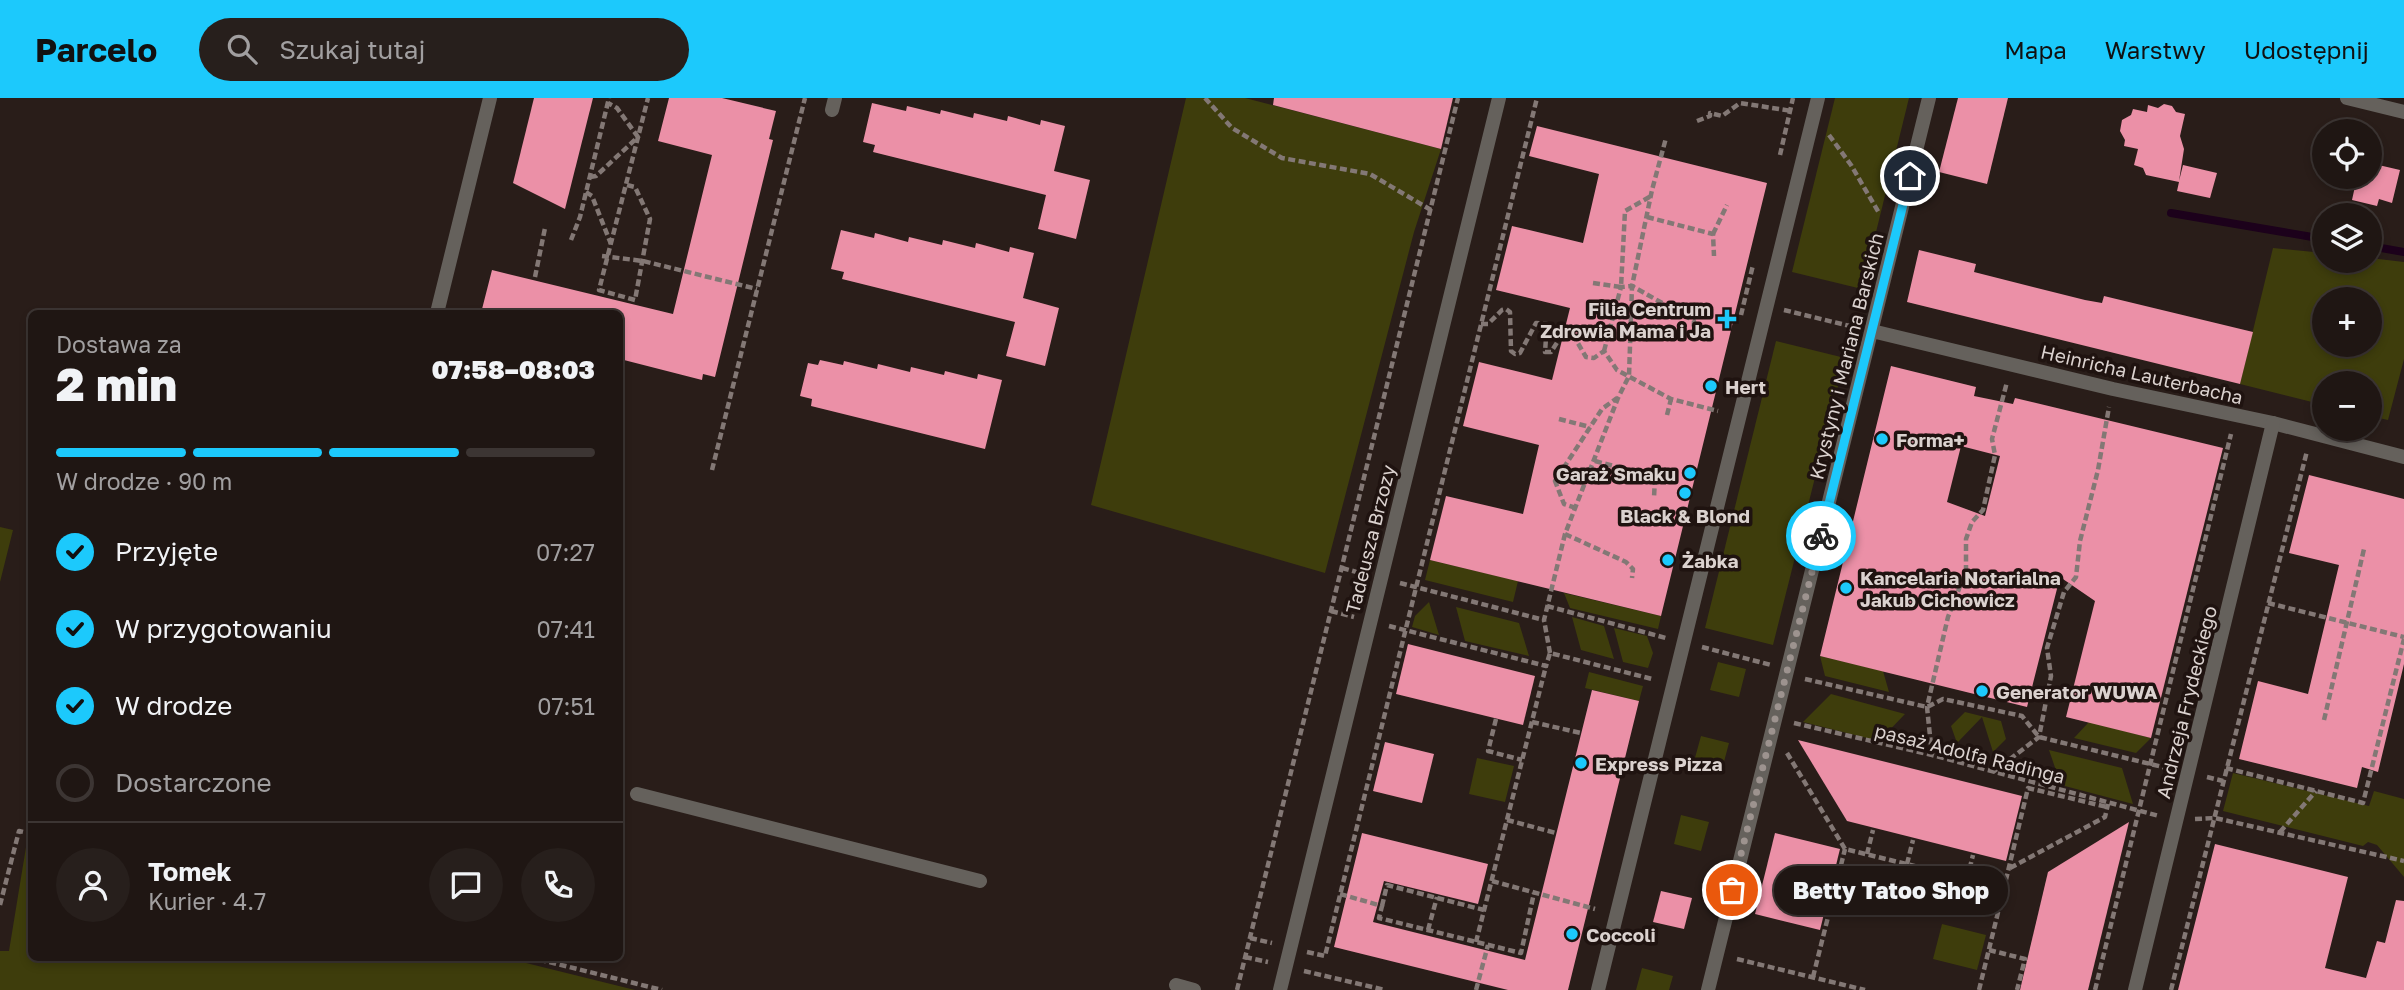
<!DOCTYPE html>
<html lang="pl">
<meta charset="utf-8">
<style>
body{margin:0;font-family:"Golos Text",sans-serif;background:#271f1c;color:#f1f3f6;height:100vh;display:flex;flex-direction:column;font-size:26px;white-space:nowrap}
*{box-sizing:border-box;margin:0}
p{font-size:23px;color:#a19fa0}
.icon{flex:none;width:38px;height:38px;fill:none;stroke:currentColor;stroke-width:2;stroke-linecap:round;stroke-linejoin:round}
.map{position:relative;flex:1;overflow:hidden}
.sheet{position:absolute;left:28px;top:212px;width:595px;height:651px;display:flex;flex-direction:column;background:#1f1613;border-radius:10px;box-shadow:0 4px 10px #0003,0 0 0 2px #3c3533}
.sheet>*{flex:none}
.buttons{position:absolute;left:2312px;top:21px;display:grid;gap:14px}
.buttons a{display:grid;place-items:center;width:70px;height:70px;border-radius:50%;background:#1f1613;box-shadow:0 4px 10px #0003,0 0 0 2px #3c3533;font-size:35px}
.pin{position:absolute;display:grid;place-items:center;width:60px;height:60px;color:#fff;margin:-30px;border:4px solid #fff;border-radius:50%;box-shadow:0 2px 7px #0007}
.courier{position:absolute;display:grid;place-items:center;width:70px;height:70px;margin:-35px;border:5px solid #1cc9fc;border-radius:50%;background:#fff;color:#222;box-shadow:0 2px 9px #0007}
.bubble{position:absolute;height:49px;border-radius:24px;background:#1f1613;box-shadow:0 4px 10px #0003,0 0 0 2px #3c3533;font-size:23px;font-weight:800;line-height:49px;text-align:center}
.summary em{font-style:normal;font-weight:800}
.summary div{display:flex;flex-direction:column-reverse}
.summary{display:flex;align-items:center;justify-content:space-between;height:119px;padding:0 28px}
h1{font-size:46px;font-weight:800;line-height:52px}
.bar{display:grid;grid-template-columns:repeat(4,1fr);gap:10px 7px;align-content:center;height:84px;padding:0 28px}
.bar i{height:9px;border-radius:5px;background:#3c3533}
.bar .on{background:#1cc9fc}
.bar p{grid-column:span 4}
.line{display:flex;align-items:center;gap:18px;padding:0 28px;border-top:2px solid #3c3533}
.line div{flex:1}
.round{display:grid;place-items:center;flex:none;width:74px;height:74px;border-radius:37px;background:#271f1c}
ol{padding:0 28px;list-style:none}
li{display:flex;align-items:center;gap:21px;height:77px}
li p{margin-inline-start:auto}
li .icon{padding:7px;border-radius:50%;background:#1cc9fc;color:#111;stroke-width:4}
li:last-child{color:#a19fa0}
li i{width:38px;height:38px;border:4px solid #3c3533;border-radius:50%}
header{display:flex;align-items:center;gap:42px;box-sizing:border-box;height:98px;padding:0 35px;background:#1cc9fc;color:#111}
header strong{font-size:33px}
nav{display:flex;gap:38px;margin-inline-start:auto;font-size:24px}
.search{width:490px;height:63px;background:#271f1c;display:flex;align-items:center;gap:18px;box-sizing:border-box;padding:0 24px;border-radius:38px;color:#a19fa0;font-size:26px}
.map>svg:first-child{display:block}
.green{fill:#3e3d0c;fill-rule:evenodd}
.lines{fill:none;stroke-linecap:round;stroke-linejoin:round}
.stream{stroke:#1c011b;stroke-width:8}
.building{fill:#eb90a7;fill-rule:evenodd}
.path{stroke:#837875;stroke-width:4.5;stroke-dasharray:7 3.5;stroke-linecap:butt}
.service{stroke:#65615c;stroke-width:14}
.minor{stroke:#65615c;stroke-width:14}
.done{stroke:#9d938f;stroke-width:7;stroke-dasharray:0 12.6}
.route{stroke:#1cc9fc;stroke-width:9}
.poi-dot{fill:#1cc9fc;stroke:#1f1310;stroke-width:2.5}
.labels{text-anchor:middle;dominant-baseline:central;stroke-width:7;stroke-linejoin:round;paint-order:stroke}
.poi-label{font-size:19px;font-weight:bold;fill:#dbd2cf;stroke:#1f1310;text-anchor:start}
.street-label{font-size:19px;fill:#dbd2cf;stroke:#1f1310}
</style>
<header>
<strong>Parcelo</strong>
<div class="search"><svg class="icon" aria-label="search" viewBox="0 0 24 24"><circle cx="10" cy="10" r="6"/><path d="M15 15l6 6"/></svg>Szukaj tutaj</div>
<nav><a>Mapa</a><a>Warstwy</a><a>Udostępnij</a></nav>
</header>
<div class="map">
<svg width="2404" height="892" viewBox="0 0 2404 892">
<rect width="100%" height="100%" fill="#291d19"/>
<g class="green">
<path d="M1186 0H1245L1441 51 1414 134 1325 475 1091 407Z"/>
<path d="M1835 0H1909L1862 191 1792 174Z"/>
<path d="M2273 150 2324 155V163H2370V160L2404 164V261L2388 322 2370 318V285H2324V307L2240 286ZM2324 201H2370V247H2324Z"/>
<path d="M1776 243 1845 260 1773 547 1705 530Z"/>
<path d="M0 429 13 432 0 484Z"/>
<path d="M1430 462 1518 483 1513 504 1425 482Z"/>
<path d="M1564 495 1661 518 1658 531 1570 510Z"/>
<path d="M1429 504 1439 537 1412 529 1415 518Z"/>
<path d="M1456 509 1519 525 1529 558 1465 543Z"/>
<path d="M1572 519 1604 528 1614 561 1581 552Z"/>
<path d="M1614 530 1647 538 1653 555 1648 570 1623 564Z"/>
<path d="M1820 558 1883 573 1889 594 1825 578Z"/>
<path d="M1718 564 1746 571 1739 599 1710 592Z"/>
<path d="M1589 574 1643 588 1639 603 1585 590Z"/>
<path d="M1831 596 1905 616 1879 643 1803 624Z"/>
<path d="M1965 614 2001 623 2006 641 1993 654 1982 619 1957 645 1951 628Z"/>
<path d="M2089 624 2151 640 2136 655 2074 640Z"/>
<path d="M1701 638 1729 645 1721 675 1693 667Z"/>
<path d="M2049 652 2122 670 2133 706 2061 687Z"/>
<path d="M1477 660 1514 668 1505 704 1469 696Z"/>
<path d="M2233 675 2369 708 2374 693 2404 701V779L2377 747 2368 744 2363 748 2223 713Z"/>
<path d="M1681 717 1709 724 1701 753 1674 746Z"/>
<path d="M27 743 32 744V859H502L635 892H0V853H9Z"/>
<path d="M1942 826 1986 837 1977 872 1933 861Z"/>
<path d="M1642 870 1673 878 1669 892H1636Z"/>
</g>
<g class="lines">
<g class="stream">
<path d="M2171 115 2324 141"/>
<path d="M2370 148 2404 154"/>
</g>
</g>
<g class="building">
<path d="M534 0H593L565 111 513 85Z"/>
<path d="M669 0H722L776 13 769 41 773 42 715 279 703 276 702 282 620 261V215H481L492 172 673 216 712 57 658 43Z"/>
<path d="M1274 0H1453L1441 51 1273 7Z"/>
<path d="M1958 0H2008L1987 86 1939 74Z"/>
<path d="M872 5 906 13 907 8 940 16 941 12 973 20 974 15 1007 23 1008 18 1040 27 1041 22 1065 28 1054 73 1090 82 1076 141 1038 131 1046 97 873 54 875 47 863 44Z"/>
<path d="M2164 6 2172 8 2176 14 2185 16 2180 38 2184 51 2179 83 2183 67 2217 75 2210 100 2177 93 2179 84 2146 77 2143 70 2134 67 2138 51 2124 48 2125 42 2120 33 2122 22 2131 17 2133 11 2147 14 2148 7 2158 10Z"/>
<path d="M1537 28 1767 85 1661 518 1430 462 1446 398 1523 416 1539 347 1463 328 1479 264 1552 282 1570 210 1496 192 1512 128 1583 145 1599 76 1529 58Z"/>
<path d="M2370 65 2400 72 2392 105 2379 101 2377 108 2352 102 2357 79H2370Z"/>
<path d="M841 132 874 140 875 135 908 144 909 139 942 147 943 142 975 150 976 145 1009 154 1010 149 1034 155 1023 200 1059 210 1045 268 1006 258 1015 224 842 181 844 174 831 171Z"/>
<path d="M1919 152 1976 166 1974 174 2085 202 2102 205 2104 198 2253 234 2240 286 1907 204Z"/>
<path d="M820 262 843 267 844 263 877 271 878 266 910 274 911 269 944 277 945 273 977 281 978 276 1002 282 985 351 811 308 812 301 800 298 808 265 818 267Z"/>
<path d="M1891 268 1976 289 1974 298 2013 306 2015 300 2223 350 2151 640 2066 619 2095 503 2060 479 2027 609 1820 558ZM1961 348 2000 358 1985 418 1947 404Z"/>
<path d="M2309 377 2404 401V566L2378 674 2362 669 2357 690 2239 661 2258 583 2308 596 2339 467 2289 455Z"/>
<path d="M1408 546 1535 578 1523 627 1396 596Z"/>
<path d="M1592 592 1639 603 1568 892H1508L1334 849 1362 735 1488 766 1478 806 1384 783 1373 824 1525 862Z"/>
<path d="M1798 642 2022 698 2006 763 1847 723Z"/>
<path d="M1385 644 1434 656 1422 705 1373 693Z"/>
<path d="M2129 724 2088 892H2020L2048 774Z"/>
<path d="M1775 735 1840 751 1820 832 1755 816Z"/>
<path d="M2215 746 2348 779 2325 870 2366 880 2377 843 2385 845 2396 802 2404 803V892H2178Z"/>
<path d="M1661 793 1692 800 1684 831 1653 824Z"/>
</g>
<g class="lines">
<g class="path">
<path d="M1205 0 1232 30 1282 60 1370 76 1431 112"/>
<path d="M1697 23 1710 18V15L1722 18 1740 5 1792 13"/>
<path d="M1829 37 1851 67 1879 115"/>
<path d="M1780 57 1793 0"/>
<path d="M590 79 596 78 638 39 617 10 608 5"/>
<path d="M627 87 635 89 650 121 635 202 599 192 648 0"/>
<path d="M586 94 592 98 611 146"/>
<path d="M1647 119 1713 136 1714 158"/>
<path d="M1713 136 1727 107"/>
<path d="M571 142 580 119 609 0"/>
<path d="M602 158 643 163 757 191"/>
<path d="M535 179 545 130"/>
<path d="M1593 185 1621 189 1625 113 1651 98"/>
<path d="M1784 212 1854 229"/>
<path d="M1741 217 1753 167"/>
<path d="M1481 226H1488L1502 212 1506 211 1510 214 1511 253 1515 256 1520 255 1536 225 1547 226 1545 254H1551L1565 232 1572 235 1586 259 1594 260 1604 253 1617 272 1671 301 1718 313"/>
<path d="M1604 253 1621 189 1632 188 1694 223 1693 238"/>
<path d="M1667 317 1671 301"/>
<path d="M1559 321 1590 329"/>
<path d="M1595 363 1655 379 1654 400"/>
<path d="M712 372 805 0"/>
<path d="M1576 410 1564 406 1555 383 1602 311 1617 300"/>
<path d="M1565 436 1626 464 1633 471 1632 480"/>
<path d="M1342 470 1364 476"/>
<path d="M1400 485 1544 522"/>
<path d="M2268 505 2404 539"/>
<path d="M1547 508 1666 540"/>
<path d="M1331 513 1354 519"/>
<path d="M1389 528 1546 568 1550 555 1652 581"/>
<path d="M1702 549 1771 567"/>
<path d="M1550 555 1544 522 1565 436 1618 300 1629 278 1632 188 1652 92 1666 40"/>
<path d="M1805 581 1927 609 1943 601 2022 618 2039 639 2171 671"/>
<path d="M1496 621 1488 653 1522 662"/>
<path d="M2324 622 2364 451"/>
<path d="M1532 624 1581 635"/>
<path d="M1794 625 1932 657 2159 718"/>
<path d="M1787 655 1845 751 2004 790 2028 690 2107 709"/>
<path d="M1932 657 1927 609 1948 519 1966 473V441L1972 424 1983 412 1995 357 1992 341 2007 284"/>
<path d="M2226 670 2363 705 2404 541"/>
<path d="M1993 674 2039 639 2051 578 2047 550 2064 494 2076 479 2080 443 2098 372 2109 309"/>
<path d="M2207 679 2223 683"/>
<path d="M2195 721 2215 720 2404 763"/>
<path d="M1507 722 1556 735"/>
<path d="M2280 734 2316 693"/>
<path d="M1867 756 1873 732"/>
<path d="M1907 766 1913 742"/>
<path d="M2010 770 2105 719 2108 706"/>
<path d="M1967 781 1973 757"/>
<path d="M1492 783 1595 811"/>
<path d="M1340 796 1382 808 1379 820 1521 855 1534 795"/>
<path d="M0 807 19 733 32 736"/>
<path d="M1382 808 1387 787 1484 812"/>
<path d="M1428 832 1437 799"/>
<path d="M1250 840 1272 845"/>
<path d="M1476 844 1546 568"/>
<path d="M1989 852 2025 861 2017 892"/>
<path d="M1307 854 1325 858 1537 0"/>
<path d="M529 859 662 892"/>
<path d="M1245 859 1268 864"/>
<path d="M1737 861 1865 892"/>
<path d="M1304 873 1385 892"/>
<path d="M1813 879 1845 751"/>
<path d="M1237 892 1458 0"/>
<path d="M1476 892 1488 847"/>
<path d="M1979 892 2004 790"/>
<path d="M2095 892 2231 336"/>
<path d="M2171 892 2307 353"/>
</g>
<g class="service">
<path d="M437 215 490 0"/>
<path d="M637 696 980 783"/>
<path d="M1176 887 1194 892"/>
</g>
<g class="minor">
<path d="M2347 0 2404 14"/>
<path d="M832 12 835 0"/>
<path d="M1872 233 2113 291 2273 325 2404 359"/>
<path d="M1280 892 1499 0"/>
<path d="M1598 892 1818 0"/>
<path d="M1708 892 1929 0"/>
<path d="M2135 892 2273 325"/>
</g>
</g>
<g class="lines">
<path class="done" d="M1732 792 1821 438"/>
<path class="route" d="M1821 438 1910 78"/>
</g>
<g class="poi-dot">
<path d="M1723.5 210.5h7v7h7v7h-7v7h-7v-7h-7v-7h7z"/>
<circle cx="1711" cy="288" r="7"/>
<circle cx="1882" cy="341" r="7"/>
<circle cx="1690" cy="375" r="7"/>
<circle cx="1685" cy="395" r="7"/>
<circle cx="1668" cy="462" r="7"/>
<circle cx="1846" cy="490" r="7"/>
<circle cx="1982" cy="593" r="7"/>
<circle cx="1581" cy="665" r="7"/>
<circle cx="1572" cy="836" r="7"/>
</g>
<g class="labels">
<g class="poi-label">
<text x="1711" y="210" text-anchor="end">Filia Centrum<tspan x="1711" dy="22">Zdrowia Mama i Ja</tspan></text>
<text x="1725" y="288">Hert</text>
<text x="1896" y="341">Forma+</text>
<text x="1676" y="375" text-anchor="end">Garaż Smaku</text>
<text x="1685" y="417" text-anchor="middle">Black &amp; Blond</text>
<text x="1682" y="462">Żabka</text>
<text x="1860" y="479">Kancelaria Notarialna<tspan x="1860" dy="22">Jakub Cichowicz</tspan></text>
<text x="1996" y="593">Generator WUWA</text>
<text x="1595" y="665">Express Pizza</text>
<text x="1586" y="836">Coccoli</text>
</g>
<g class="street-label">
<text transform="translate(1846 258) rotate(-76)">Krystyny i Mariana Barskich</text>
<text transform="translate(2142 276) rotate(13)">Heinricha Lauterbacha</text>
<text transform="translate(1370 441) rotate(-76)">Tadeusza Brzozy</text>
<text transform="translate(2186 604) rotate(-76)">Andrzeja Frydeckiego</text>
<text transform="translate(1970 655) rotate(14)">pasaż Adolfa Radinga</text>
</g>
</g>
</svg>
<div class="buttons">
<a><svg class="icon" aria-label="locate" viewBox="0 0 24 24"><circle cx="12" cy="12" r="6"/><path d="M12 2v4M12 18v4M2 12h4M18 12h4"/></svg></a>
<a><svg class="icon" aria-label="layers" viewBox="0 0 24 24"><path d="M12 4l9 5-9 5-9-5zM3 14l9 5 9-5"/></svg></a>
<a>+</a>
<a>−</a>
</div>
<div class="pin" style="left:1732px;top:792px;background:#ea580c"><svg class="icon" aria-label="bag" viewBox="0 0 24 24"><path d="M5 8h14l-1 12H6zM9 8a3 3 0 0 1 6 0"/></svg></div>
<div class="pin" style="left:1910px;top:78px;background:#1f2937"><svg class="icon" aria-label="home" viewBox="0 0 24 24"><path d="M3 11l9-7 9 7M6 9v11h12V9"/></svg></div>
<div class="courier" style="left:1821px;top:438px"><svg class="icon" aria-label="bike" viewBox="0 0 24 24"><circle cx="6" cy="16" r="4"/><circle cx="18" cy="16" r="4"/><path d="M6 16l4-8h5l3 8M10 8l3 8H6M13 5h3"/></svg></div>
<div class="bubble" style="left:1774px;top:768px;width:234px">Betty Tatoo Shop</div>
<section class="sheet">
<div class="summary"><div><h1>2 min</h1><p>Dostawa za</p></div><em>07:58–08:03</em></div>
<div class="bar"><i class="on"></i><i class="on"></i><i class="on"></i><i></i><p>W drodze · 90 m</p></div>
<ol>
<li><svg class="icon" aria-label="check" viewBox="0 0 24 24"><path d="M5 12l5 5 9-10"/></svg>Przyjęte<p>07:27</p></li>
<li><svg class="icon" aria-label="check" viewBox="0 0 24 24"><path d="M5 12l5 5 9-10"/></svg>W przygotowaniu<p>07:41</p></li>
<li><svg class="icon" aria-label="check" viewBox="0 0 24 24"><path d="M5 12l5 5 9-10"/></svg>W drodze<p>07:51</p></li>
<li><i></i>Dostarczone</li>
</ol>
<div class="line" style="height:126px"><a class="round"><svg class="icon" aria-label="person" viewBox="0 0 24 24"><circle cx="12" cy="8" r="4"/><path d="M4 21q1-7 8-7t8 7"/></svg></a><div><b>Tomek</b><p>Kurier · 4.7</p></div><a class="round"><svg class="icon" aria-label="chat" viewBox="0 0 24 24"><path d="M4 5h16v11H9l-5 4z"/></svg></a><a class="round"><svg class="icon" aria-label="phone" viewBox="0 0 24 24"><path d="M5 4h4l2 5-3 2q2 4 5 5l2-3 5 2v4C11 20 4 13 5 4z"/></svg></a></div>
</section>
</div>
